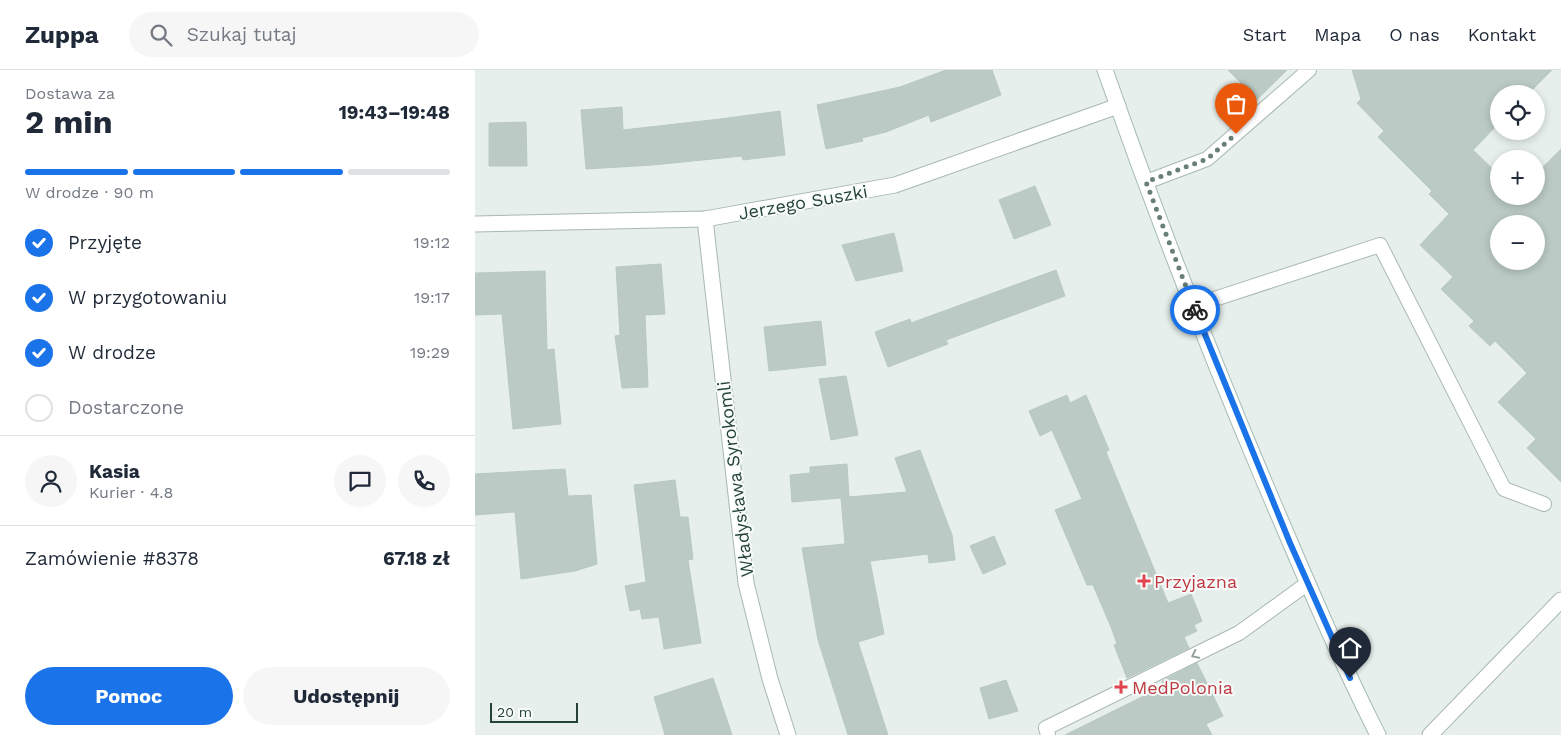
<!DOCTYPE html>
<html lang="pl">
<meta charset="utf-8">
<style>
body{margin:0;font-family:"Work Sans",sans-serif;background:#f6f6f7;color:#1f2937;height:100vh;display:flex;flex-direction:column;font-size:19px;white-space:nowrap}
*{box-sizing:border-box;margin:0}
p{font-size:16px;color:#747a83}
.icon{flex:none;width:28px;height:28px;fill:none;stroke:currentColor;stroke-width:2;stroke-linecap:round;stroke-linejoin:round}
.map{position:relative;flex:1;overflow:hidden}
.drawer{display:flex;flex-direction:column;background:#fff;width:475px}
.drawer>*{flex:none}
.buttons{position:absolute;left:1015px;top:15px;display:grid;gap:10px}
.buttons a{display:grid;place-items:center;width:55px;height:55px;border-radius:50%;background:#fff;box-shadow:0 2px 8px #0003;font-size:25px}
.scale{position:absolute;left:15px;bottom:12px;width:88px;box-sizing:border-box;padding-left:5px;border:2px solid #24423a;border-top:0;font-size:14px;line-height:18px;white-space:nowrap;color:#24423a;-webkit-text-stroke:4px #f7fbf9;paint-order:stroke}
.pin{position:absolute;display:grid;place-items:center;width:42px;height:42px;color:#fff;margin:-51px -21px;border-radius:50% 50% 50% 0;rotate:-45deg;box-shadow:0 0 5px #0007}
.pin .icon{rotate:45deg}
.courier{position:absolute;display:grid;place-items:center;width:50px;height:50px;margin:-25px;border:4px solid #1a73e8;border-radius:50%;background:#fff;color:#222;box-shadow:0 1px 6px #0007}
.headline em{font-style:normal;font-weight:700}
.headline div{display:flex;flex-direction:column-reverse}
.headline{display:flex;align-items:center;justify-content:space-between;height:85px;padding:0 25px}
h1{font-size:32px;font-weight:700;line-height:38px}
.bar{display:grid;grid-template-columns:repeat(4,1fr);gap:8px 5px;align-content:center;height:60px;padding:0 25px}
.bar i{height:6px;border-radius:4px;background:#e0e1e3}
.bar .active{background:#1a73e8}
.bar p{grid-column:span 4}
.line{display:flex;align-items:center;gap:12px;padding:0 25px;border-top:1px solid #e0e1e3}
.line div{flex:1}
.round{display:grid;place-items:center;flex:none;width:52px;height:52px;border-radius:26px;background:#f6f6f7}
ol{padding:0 25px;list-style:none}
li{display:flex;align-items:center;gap:15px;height:55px}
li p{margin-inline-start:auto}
li .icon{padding:5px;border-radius:50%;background:#1a73e8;color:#fff;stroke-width:4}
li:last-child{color:#747a83}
li i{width:28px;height:28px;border:2px solid #e0e1e3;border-radius:50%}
.primary-button{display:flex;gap:10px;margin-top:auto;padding:10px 25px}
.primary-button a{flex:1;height:58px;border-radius:30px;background:#1a73e8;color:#fff;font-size:20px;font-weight:700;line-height:58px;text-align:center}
.primary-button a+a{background:#f6f6f7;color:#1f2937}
header{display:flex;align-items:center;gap:30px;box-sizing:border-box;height:70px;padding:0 25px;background:#fff;border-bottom:1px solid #e0e1e3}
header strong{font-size:24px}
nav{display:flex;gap:28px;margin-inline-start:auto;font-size:18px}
.search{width:350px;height:45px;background:#f6f6f7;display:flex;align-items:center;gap:12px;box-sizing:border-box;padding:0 18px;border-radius:28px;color:#747a83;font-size:19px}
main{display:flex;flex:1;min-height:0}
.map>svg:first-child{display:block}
.building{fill:#bbcac4;stroke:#b8c9c2;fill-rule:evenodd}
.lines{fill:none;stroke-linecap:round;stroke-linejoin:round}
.service-casing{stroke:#a8b8b2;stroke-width:16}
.minor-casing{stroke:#a8b8b2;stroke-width:17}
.secondary-casing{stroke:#a4bbb3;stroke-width:17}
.service{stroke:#fff;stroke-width:14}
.minor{stroke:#fff;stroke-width:15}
.secondary{stroke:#fff;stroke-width:15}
.oneway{stroke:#92a09c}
.done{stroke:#687f78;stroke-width:5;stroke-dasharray:0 9}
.route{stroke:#1a73e8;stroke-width:6}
.health-dot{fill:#e0444e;stroke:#f7fbf9;stroke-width:2}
.labels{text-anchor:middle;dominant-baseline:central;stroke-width:4;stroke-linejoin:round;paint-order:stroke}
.street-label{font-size:18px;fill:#24423a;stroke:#f7fbf9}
.health-label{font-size:18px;fill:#be3a42;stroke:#f7fbf9;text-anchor:start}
</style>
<header>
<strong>Zuppa</strong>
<div class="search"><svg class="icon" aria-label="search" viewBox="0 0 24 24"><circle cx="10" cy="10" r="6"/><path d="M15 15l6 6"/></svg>Szukaj tutaj</div>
<nav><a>Start</a><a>Mapa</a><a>O nas</a><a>Kontakt</a></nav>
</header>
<main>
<section class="drawer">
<div class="headline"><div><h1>2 min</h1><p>Dostawa za</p></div><em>19:43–19:48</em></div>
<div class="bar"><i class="active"></i><i class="active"></i><i class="active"></i><i></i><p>W drodze · 90 m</p></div>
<ol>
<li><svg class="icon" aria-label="check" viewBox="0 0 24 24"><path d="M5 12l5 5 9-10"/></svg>Przyjęte<p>19:12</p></li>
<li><svg class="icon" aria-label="check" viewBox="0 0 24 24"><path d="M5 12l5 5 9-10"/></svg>W przygotowaniu<p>19:17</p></li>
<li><svg class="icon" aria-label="check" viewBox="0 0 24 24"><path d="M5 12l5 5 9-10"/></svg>W drodze<p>19:29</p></li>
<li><i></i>Dostarczone</li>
</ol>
<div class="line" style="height:90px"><a class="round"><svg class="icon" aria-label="person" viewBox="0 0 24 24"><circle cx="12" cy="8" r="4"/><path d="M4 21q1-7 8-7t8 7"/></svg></a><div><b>Kasia</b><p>Kurier · 4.8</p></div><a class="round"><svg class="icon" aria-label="chat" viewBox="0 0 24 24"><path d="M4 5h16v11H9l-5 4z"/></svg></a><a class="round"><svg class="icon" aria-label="phone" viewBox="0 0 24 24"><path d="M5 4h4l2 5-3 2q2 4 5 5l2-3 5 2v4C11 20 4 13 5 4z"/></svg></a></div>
<div class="line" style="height:65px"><div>Zamówienie #8378</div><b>67.18 zł</b></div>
<div class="primary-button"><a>Pomoc</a><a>Udostępnij</a></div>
</section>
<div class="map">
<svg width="1086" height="665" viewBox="0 0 1086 665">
<rect width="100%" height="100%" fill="#e6efeb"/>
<g class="building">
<path d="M471 0H517L526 25 456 52 454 45 411 62 387 68 388 71 351 79 342 35 425 17Z"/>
<path d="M753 0H812L761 50 745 34 766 13Z"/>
<path d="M877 0H1077L1053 24H1024V53L998 80 1024 105V126H1061V104L1086 79V412L1052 378 1061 369 1023 332 1052 303 1020 271 1015 276 994 256 999 251 966 219 978 207 945 175 974 144 954 124 957 121 903 67 909 61 882 33 886 29ZM1024 154H1061V191H1024Z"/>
<path d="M147 37 148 60 245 49 305 41 310 85 268 90 267 86 178 95 111 99 106 40Z"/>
<path d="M51 52 52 96H14V53Z"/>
<path d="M560 116 576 155 539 169 524 130Z"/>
<path d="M419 163 428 201 381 211 367 175Z"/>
<path d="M186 194 190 244 170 245 173 317 147 318 140 266 145 265 141 197Z"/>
<path d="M581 200 590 226 471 270 473 274 413 297 400 262 435 249 436 253Z"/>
<path d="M70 201 72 280 79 279 86 354 38 359 27 244 0 245V203Z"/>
<path d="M346 251 351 295 294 301 289 257Z"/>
<path d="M371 306 383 365 356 370 344 309Z"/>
<path d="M592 325 595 333 611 325 634 380 631 382 693 533 716 524 727 551 719 555 722 561 709 567 714 578 652 608 639 575 642 574 636 557 618 515H612L580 440 607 429 577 360 565 366 554 341Z"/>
<path d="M445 380 477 465 480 490 454 493 453 484 395 491 409 564 383 572 413 665H373L343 570 327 478 370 474 366 428 317 432 315 405 335 403V397L372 394 374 427 432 422 420 388Z"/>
<path d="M90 399 93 426 116 425 122 494 100 501 46 509 40 442 0 445V404Z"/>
<path d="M200 410 205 447H213L218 489 213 490 226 573 189 579 184 547 167 549 165 539 155 541 150 516 171 512 159 415Z"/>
<path d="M519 466 531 494 508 504 495 476Z"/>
<path d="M722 593 748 646 731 654 737 665H590L689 616 687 611Z"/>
<path d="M238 608 257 665H190L179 627Z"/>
<path d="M531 610 543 641 514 649 505 618Z"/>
</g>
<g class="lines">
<g class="service-casing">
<g id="service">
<path d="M671 112 732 89 834 0"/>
<path d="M718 236 905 175 1029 419 1069 434"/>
<path d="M573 665 571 658 764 563 833 513"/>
</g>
</g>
<g class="minor-casing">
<g id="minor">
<path d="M230 149 271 513 295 609 313 665"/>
<path d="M0 154 230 149 420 115 643 36"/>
<path d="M955 665 1086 530"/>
</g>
</g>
<g class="secondary-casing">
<path id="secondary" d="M630 0C679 140 733 279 791 416 827 500 862 584 903 665"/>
</g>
<use href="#service" class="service"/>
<use href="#minor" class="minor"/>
<use href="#secondary" class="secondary"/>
</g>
<defs><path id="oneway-chevron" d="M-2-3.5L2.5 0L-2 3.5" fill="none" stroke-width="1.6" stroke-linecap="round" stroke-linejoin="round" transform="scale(1.25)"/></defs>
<use class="oneway" href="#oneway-chevron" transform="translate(720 585) rotate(154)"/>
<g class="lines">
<path class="done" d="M720 240 671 112 732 89 761 64"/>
<path class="route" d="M720 240 815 473 875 608"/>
</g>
<g class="health-dot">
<path d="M666.5 503.5h5v5h5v5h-5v5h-5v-5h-5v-5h5z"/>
<path d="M643.5 609.5h5v5h5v5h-5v5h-5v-5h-5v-5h5z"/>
</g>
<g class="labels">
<g class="street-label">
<text transform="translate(328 132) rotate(-10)">Jerzego Suszki</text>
<text transform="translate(260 409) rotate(-97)">Władysława Syrokomli</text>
</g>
<g class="health-label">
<text x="679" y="511">Przyjazna</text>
<text x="657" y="617">MedPolonia</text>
</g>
</g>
</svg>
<div class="buttons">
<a><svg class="icon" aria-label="locate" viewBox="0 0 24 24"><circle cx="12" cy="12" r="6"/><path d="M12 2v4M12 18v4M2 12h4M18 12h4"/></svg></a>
<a>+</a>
<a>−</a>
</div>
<div class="scale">20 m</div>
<div class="pin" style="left:761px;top:64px;background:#ea580c"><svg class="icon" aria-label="bag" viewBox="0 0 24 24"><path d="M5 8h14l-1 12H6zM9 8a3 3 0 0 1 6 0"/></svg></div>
<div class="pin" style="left:875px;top:608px;background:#1f2937"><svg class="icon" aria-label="home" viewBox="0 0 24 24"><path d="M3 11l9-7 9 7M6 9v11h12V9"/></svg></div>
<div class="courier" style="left:720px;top:240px"><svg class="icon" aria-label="bike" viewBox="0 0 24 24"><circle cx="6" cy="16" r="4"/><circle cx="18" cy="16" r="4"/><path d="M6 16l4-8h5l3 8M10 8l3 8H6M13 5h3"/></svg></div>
</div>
</main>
